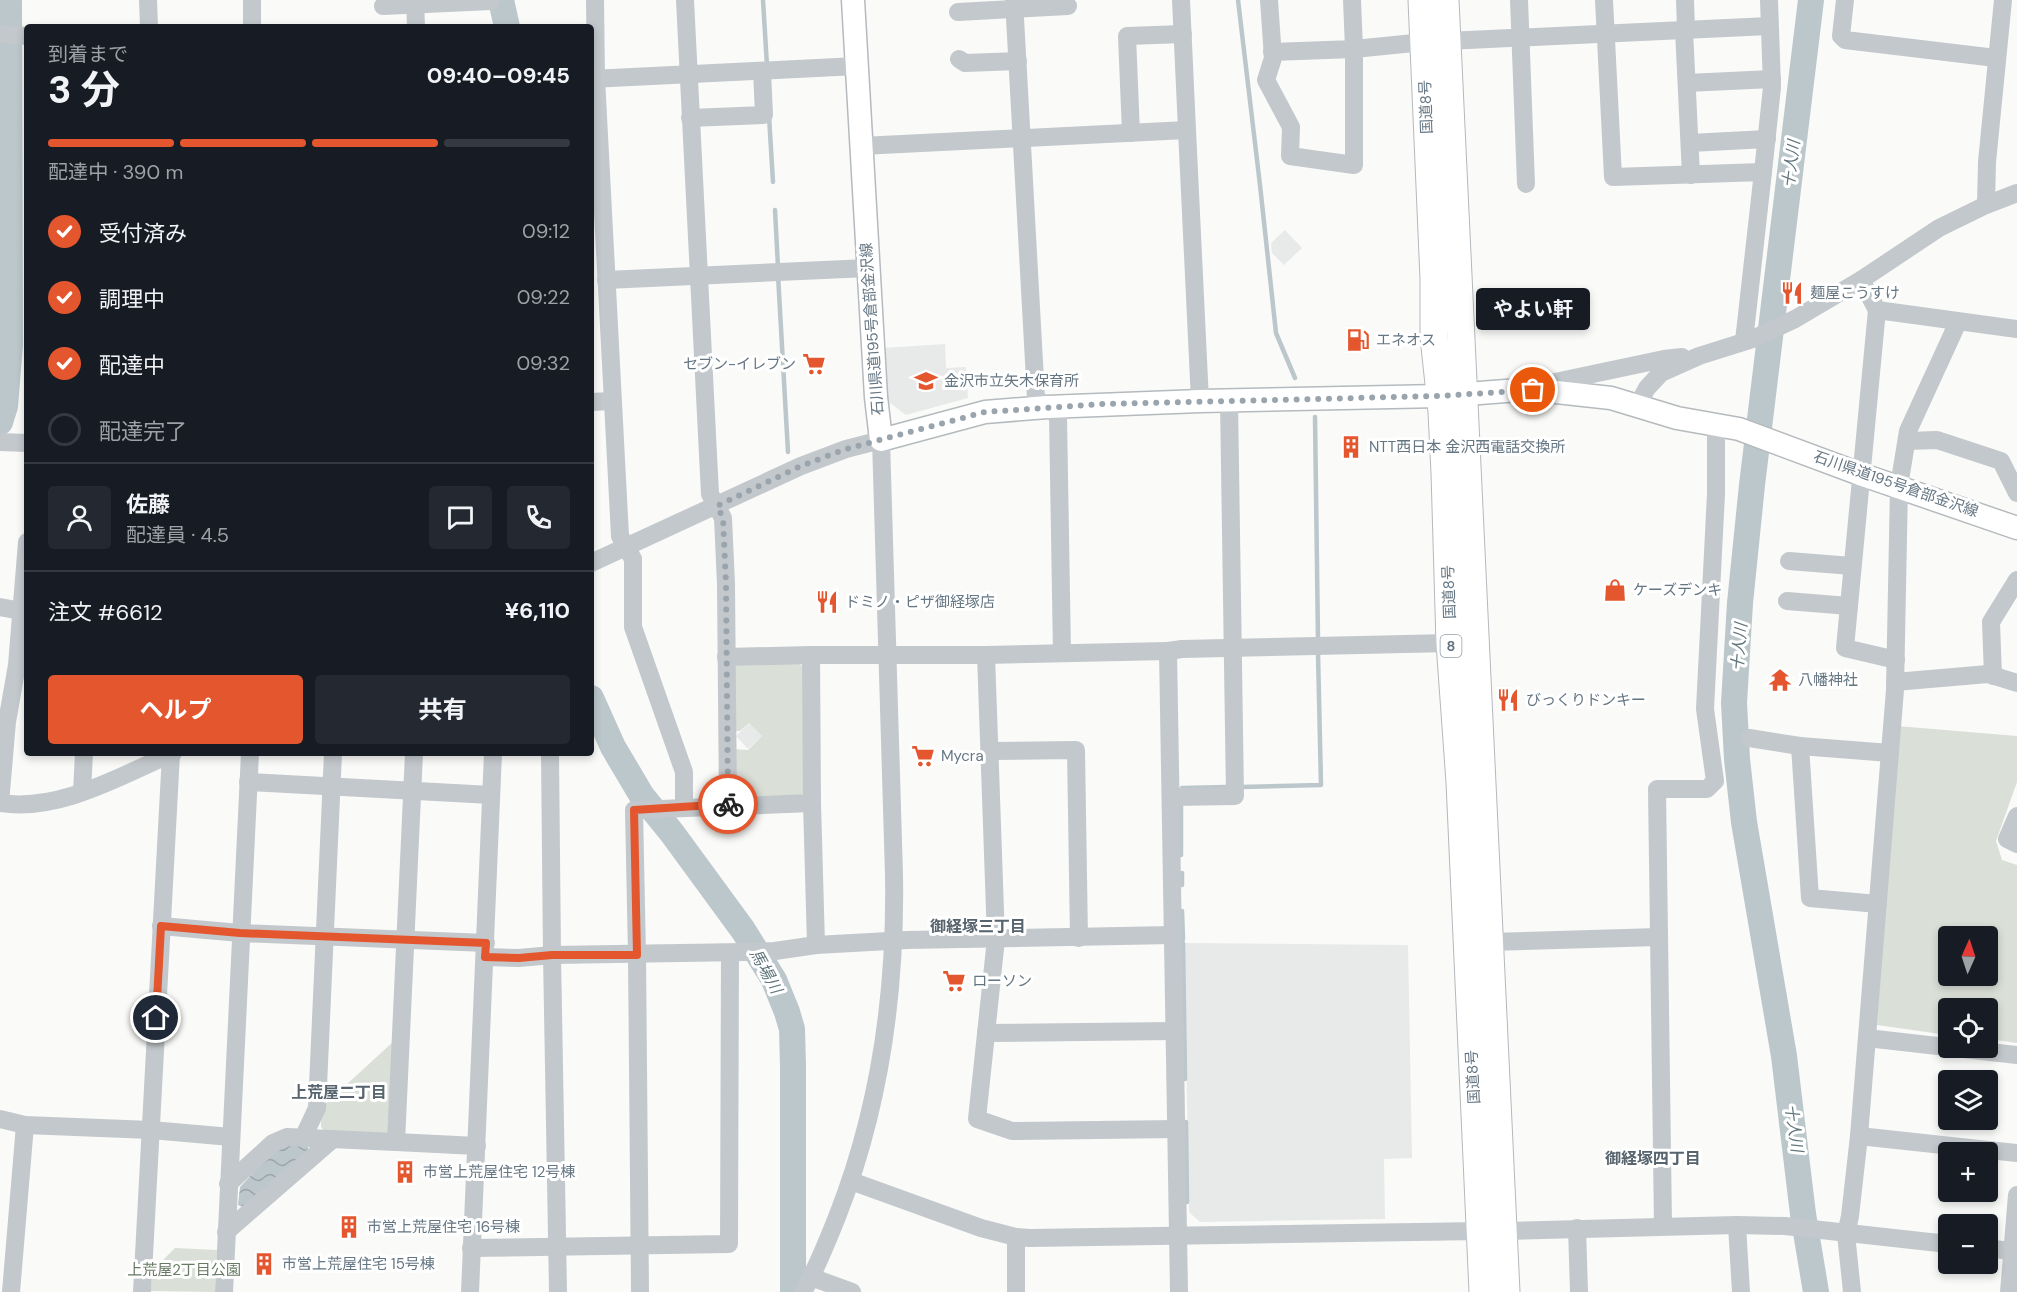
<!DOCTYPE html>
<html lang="ja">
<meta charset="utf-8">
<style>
body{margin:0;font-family:"DM Sans","Noto Sans JP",sans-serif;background:#242831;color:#f1f3f6;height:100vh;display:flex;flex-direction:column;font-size:22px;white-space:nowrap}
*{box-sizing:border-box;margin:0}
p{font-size:20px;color:#9ea1a6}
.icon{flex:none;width:33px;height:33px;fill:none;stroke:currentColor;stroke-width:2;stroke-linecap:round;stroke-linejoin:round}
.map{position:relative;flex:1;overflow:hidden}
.sheet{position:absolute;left:24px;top:24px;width:570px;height:732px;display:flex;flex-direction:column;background:#171b24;border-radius:6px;box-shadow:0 3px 9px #0003}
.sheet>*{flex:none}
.needle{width:39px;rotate:3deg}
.controls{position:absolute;left:1938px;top:926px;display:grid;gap:12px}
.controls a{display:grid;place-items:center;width:60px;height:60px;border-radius:6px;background:#171b24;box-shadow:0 3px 9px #0003;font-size:30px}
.pin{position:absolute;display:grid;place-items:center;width:51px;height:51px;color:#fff;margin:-26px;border:3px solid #fff;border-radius:50%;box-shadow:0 2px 6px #0007}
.courier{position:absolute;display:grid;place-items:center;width:60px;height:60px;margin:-30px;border:4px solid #e4572e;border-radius:50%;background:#fff;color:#222;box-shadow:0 2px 8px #0007}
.bubble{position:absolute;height:42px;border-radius:6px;background:#171b24;box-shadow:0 3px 9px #0003;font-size:20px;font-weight:700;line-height:42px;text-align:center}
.overview em{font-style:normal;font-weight:700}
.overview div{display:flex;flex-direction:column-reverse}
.overview{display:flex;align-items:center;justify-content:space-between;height:102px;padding:0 24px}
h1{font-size:39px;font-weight:700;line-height:45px}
.bar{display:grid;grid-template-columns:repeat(4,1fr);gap:9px 6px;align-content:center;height:72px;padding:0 24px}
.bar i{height:8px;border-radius:4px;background:#363941}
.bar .on{background:#e4572e}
.bar p{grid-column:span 4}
.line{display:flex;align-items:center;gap:15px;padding:0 24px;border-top:2px solid #363941}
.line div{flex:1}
.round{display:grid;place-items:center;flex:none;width:63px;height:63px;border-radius:6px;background:#242831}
ol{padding:0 24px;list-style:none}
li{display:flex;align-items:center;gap:18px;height:66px}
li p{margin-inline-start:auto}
li .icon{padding:6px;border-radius:50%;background:#e4572e;color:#fff;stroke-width:4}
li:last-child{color:#9ea1a6}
li i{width:33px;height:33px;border:3px solid #363941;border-radius:50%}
.cta{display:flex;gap:12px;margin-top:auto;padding:12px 24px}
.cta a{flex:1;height:69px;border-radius:6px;background:#e4572e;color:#fff;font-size:24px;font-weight:700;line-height:69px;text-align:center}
.cta a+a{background:#242831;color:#f1f3f6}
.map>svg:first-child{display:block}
.built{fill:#e8e9e9}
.park{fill:#dadfd7;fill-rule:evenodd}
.water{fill:url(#water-waves)}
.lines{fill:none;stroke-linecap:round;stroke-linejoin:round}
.stream{stroke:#bbc7cb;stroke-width:4.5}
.river{stroke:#bbc7cb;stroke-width:26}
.major-casing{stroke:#b5babe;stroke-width:25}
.highway-casing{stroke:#b4b9bd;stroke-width:29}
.minor{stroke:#c3c8cc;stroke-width:18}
.major{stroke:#fff;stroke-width:22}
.highway{stroke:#fff;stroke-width:27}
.done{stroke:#99a4ac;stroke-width:6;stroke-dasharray:0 10.8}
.route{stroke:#e4572e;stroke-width:8}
.labels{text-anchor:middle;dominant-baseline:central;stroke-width:6;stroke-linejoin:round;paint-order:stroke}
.shield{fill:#fff;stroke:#939fa8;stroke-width:1.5}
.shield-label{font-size:14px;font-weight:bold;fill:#657683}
.street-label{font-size:15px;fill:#657683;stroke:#fff}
.poi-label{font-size:15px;fill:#657683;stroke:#fff;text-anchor:start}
.park-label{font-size:15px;fill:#687a64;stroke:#fff}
.water-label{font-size:16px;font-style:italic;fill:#60757c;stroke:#fff}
.neighbourhood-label{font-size:16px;font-weight:bold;fill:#57646e;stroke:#fff}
</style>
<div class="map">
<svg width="2017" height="1292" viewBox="0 0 2017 1292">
<defs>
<pattern id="water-waves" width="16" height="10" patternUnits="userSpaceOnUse" patternTransform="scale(1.5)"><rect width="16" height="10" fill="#bbc7cb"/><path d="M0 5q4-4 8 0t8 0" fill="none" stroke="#9ca6aa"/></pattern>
</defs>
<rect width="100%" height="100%" fill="#fafaf8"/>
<g class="built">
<path d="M1285 230 1302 248 1284 265 1272 253 1271 243Z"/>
<path d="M945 344 946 368 966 367 968 398 906 415 890 403 884 394 882 348Z"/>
<path d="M749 723 762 736 748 749 736 736Z"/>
<path d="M1184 943 1408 945 1412 1158 1384 1159 1385 1219 1200 1222 1189 1212Z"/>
</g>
<g class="park">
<path d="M797 661 803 667 806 790 799 798 740 799 734 793 733 749 748 750 762 736 749 723 740 731H733L732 668 737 662Z"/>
<path d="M1897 726 2017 736V782L1996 841 2002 860 2017 865V1043L1988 1039V1008H1948V1035L1877 1025ZM1948 936H1988V975H1948Z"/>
<path d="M394 1041 389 1131 384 1136 325 1132 321 1127V1108Z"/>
<path d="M175 1248 217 1250 215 1292 151 1291 152 1271Z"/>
</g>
<path class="water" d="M307 1145 309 1150 245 1208 238 1205 240 1187 275 1150 280 1146Z"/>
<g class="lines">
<g class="stream">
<path d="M763 0 767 66"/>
<path d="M1238 0 1260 185 1276 333 1295 378"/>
<path d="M769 116 773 182"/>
<path d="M775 210 778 267"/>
<path d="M778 275 788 452"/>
<path d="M1315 417 1318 640"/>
<path d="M1241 787 1321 785 1318 653"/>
<path d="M1182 788 1227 787"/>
<path d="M1181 805V855"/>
<path d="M1182 873V885"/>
<path d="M1182 911 1183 939"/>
<path d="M1183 943 1185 1079"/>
<path d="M1186 1122 1187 1202"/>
</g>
<g class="river">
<path d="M501 0 507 27"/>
<path d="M1811 0 1752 485 1740 603 1734 703 1737 759 1744 822 1784 1056 1803 1214 1816 1292"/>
<path d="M0 422 5 406 10 345 9 0"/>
<path d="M591 698 613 747 642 796 672 833 743 930 774 980 787 1012 792 1029 793 1066V1292"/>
</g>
<g class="major-casing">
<path id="major" d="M853 0 876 397 881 440 985 412 1047 407 1200 401 1440 396 1519 390 1547 391 1611 398 1677 418 1739 429 1860 474 2017 528"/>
</g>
<g class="highway-casing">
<g id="highway">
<path d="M1422 0 1434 279V337L1442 412 1445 473 1450 643 1460 782 1483 1292"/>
<path d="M1445 0 1506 1292"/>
</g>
</g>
<g class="minor">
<path d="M148 0 149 27"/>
<path d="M252 0V27"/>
<path d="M415 0 416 27"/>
<path d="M595 0 596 78 620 536 633 559V627L684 772V807"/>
<path d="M685 0 710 494 723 518 726 584 728 805"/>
<path d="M1014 0 1036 398 1058 416 1062 653"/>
<path d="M1181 0 1187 130"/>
<path d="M1269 0 1273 58 1266 80 1291 127 1290 156 1354 165V49L1424 42"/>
<path d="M1519 0 1526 184"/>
<path d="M1604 0 1613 177 1763 172 1744 341"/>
<path d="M1685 0 1686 30"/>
<path d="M1845 0 1841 36 1845 40 1996 58"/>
<path d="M383 6 491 1"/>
<path d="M958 12 1068 6"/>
<path d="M1684 30 1691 175"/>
<path d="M0 34 27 36"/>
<path d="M1447 41 1769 26"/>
<path d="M1272 52 1354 49 1352 0"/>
<path d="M959 59 965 63 1018 61"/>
<path d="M591 79 857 66"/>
<path d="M1687 83 1772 79"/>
<path d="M690 118 764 115 762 71"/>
<path d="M1131 133 1127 36 1183 34"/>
<path d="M1690 143 1767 139"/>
<path d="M861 146 1187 130 1200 401"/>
<path d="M1763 172 1772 87 1769 0"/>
<path d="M1986 205 1987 162 2003 0"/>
<path d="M606 280 868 268"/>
<path d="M1861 280 1877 310 2017 329"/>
<path d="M1877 310 1845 648 1896 660"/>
<path d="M1536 386 1664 359 1682 357"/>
<path d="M591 402 612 401"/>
<path d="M1637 406 1647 388 1661 373 1699 356 1753 339 1795 319 1861 280 1939 228 1986 205 2017 193"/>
<path d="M1907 441 1937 440 2001 461 2017 493"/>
<path d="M0 442 27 443"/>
<path d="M1789 561 1852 566"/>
<path d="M591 563 801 466 846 449 881 440 894 875C896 992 880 1108 837 1217 827 1242 817 1268 803 1292"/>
<path d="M1787 601 1849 606"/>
<path d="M0 607 27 612"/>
<path d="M1168 651 1182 649 1450 643"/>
<path d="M811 655 812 803 816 945"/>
<path d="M986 655 996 939 977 1119 1012 1131 1177 1129"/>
<path d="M726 657 811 655H986L1168 651 1179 1292"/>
<path d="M1993 676 1991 622 2017 580"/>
<path d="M1895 682 1988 674 2017 683"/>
<path d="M1749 738 1800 746 1890 753"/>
<path d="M1800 746 1810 898 1878 904"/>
<path d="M990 751 1076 750 1079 938"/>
<path d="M550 753 552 955 558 1292"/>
<path d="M248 782 491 795"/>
<path d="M82 792 84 753"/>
<path d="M1171 797 1235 796 1229 400"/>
<path d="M0 803 7 722 17 665 27 542"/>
<path d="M0 803C60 812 120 776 173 753"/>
<path d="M2017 816 2007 839 2017 844"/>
<path d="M161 926 240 933 486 943"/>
<path d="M1490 942 1658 937"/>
<path d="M485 957 519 958 552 955 745 952 775 951 816 945 907 940 1173 935"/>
<path d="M986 1033 1175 1031"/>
<path d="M1867 1038 2017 1055"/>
<path d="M0 1119 25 1125 151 1130 231 1137"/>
<path d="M1859 1136 2017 1153"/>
<path d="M303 1138 317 1108 333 753"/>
<path d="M396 1142 477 1146"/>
<path d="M851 1181 981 1228 1016 1237 1030 1238 1481 1231"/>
<path d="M228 1184 273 1143 287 1137 396 1142 414 753"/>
<path d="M1663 1226 1657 789H1707L1715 781 1705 709 1716 494V424"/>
<path d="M1577 1228 1579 1292"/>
<path d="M1503 1231 1737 1225"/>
<path d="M226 1232 333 1139"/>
<path d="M1016 1237V1292"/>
<path d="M471 1248 729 1244 730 953"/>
<path d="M1988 1248 2017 1252"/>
<path d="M811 1277 852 1292"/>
<path d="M11 1292 25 1125"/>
<path d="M142 1292 171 754"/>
<path d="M224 1292 250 753"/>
<path d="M470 1292 493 753"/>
<path d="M640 1292 637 955 634 810 812 803"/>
<path d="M1741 1292 1737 1225 1785 1226 1948 1244"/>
<path d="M1852 1292 1846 1234 1850 1216 1859 1136 1895 690 1899 486 1908 431 1958 322"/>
<path d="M2009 1292 2017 1195"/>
</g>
<use href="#major" class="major"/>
<use href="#highway" class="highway"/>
</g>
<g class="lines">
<path class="done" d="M728 804 726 584 723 518 717 506 801 466 846 449 985 412 1104 404 1440 396 1533 390"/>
<path class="route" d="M156 1018 161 926 240 933 486 943 485 957 519 958 552 955H637L634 810 728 804"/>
</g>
<defs>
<g id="restaurant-bare" transform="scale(1.8)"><path d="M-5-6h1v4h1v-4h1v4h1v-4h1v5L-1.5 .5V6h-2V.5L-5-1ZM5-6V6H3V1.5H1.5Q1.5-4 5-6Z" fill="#e4572e" stroke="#fff" stroke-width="2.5" paint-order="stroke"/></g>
<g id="fuel-bare" transform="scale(1.8)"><path d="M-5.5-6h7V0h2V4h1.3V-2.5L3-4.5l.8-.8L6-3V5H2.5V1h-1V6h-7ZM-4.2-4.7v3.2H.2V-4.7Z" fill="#e4572e" stroke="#fff" stroke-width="2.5" paint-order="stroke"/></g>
<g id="supermarket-bare" transform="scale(1.8)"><path d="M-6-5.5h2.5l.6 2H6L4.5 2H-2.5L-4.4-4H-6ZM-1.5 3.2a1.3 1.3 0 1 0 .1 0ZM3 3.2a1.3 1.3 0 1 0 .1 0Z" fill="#e4572e" stroke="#fff" stroke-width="2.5" paint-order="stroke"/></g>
<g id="school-bare" transform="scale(1.8)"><path d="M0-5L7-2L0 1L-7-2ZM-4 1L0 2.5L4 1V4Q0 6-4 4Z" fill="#e4572e" stroke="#fff" stroke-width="2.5" paint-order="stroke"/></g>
<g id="building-bare" transform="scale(1.8)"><path d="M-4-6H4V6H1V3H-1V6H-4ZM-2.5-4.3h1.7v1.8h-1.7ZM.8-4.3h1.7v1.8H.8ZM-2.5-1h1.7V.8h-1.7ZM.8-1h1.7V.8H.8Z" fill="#e4572e" stroke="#fff" stroke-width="2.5" paint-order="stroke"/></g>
<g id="shop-bare" transform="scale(1.8)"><path d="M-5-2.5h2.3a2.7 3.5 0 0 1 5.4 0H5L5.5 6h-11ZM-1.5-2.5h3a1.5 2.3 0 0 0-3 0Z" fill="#e4572e" stroke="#fff" stroke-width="2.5" paint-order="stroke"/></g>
<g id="temple-bare" transform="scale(1.8)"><path d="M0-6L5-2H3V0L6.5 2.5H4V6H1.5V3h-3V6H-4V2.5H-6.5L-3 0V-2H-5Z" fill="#e4572e" stroke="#fff" stroke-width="2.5" paint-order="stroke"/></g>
</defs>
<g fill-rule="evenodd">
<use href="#restaurant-bare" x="1792" y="293"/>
<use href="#fuel-bare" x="1358" y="340"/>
<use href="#supermarket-bare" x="814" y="364"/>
<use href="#school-bare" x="926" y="381"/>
<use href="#building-bare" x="1351" y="447"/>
<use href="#shop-bare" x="1615" y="590"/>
<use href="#restaurant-bare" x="827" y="602"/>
<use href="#temple-bare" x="1780" y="680"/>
<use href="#restaurant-bare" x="1508" y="700"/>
<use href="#supermarket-bare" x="923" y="756"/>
<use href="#supermarket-bare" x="954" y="981"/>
<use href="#building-bare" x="405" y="1172"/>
<use href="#building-bare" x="349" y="1227"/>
<use href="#building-bare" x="264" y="1264"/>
</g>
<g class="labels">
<rect class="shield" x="1440.5" y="635" width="21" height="22" rx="4.5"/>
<g class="shield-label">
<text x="1451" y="646">8</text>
</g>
<g class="street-label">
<text transform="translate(1426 107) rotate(-92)">国道8号</text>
<text transform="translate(872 329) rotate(-94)">石川県道195号倉部金沢線</text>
<text transform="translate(1896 484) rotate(19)">石川県道195号倉部金沢線</text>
<text transform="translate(1449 592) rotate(-92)">国道8号</text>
<text transform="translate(1473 1077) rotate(-93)">国道8号</text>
</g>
<g class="poi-label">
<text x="1810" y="293">麺屋こうすけ</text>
<text x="1376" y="340">エネオス</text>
<text x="796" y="364" text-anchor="end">セブン-イレブン</text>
<text x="944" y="381">金沢市立矢木保育所</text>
<text x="1369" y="447">NTT西日本 金沢西電話交換所</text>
<text x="1633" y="590">ケーズデンキ</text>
<text x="845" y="602">ドミノ・ピザ御経塚店</text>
<text x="1798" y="680">八幡神社</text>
<text x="1526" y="700">びっくりドンキー</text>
<text x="941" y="756">Mycra</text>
<text x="972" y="981">ローソン</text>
<text x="423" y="1172">市営上荒屋住宅 12号棟</text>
<text x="367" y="1227">市営上荒屋住宅 16号棟</text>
<text x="282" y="1264">市営上荒屋住宅 15号棟</text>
</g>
<g class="park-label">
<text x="184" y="1270">上荒屋2丁目公園</text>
</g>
<g class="water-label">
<text transform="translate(1791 164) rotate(-83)">十人川</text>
<text transform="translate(1739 647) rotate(-85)">十人川</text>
<text transform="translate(766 971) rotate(61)">馬場川</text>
<text transform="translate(1794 1128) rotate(82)">十人川</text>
</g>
<g class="neighbourhood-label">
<text x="978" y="926">御経塚三丁目</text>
<text x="339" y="1092">上荒屋二丁目</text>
<text x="1653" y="1158">御経塚四丁目</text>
</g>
</g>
</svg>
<div class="controls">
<a><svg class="needle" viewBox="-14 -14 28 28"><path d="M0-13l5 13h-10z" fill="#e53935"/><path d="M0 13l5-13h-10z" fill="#9ea1a6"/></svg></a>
<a><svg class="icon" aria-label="locate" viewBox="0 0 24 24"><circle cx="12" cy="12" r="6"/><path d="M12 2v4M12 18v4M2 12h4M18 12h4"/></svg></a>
<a><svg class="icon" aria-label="layers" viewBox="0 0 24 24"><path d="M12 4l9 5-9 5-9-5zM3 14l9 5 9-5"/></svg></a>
<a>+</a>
<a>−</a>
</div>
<div class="pin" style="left:1533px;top:390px;background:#ea580c"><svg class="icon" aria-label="bag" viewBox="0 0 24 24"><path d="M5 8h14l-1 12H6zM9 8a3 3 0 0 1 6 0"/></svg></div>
<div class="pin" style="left:156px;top:1018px;background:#1f2937"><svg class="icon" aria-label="home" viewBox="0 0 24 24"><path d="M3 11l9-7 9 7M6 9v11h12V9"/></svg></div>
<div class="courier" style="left:728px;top:804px"><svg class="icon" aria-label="bike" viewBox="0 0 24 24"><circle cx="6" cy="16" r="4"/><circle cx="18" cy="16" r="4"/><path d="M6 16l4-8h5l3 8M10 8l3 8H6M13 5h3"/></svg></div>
<div class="bubble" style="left:1476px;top:288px;width:114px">やよい軒</div>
<section class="sheet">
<div class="overview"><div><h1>3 分</h1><p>到着まで</p></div><em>09:40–09:45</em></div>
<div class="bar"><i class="on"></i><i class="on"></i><i class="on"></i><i></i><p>配達中 · 390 m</p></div>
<ol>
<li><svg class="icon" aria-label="check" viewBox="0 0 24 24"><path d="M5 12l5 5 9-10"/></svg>受付済み<p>09:12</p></li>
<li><svg class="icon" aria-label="check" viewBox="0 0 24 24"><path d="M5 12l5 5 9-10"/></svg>調理中<p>09:22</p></li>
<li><svg class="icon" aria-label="check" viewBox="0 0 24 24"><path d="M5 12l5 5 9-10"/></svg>配達中<p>09:32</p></li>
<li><i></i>配達完了</li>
</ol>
<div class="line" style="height:108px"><a class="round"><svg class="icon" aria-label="person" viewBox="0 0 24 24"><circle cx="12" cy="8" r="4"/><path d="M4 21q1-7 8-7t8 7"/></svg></a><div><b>佐藤</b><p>配達員 · 4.5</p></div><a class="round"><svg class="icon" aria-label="chat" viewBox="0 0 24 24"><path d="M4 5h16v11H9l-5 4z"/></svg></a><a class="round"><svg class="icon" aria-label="phone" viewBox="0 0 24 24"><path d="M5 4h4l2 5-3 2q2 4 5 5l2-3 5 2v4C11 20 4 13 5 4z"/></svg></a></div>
<div class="line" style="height:78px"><div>注文 #6612</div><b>¥6,110</b></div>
<div class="cta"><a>ヘルプ</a><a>共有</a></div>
</section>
</div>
